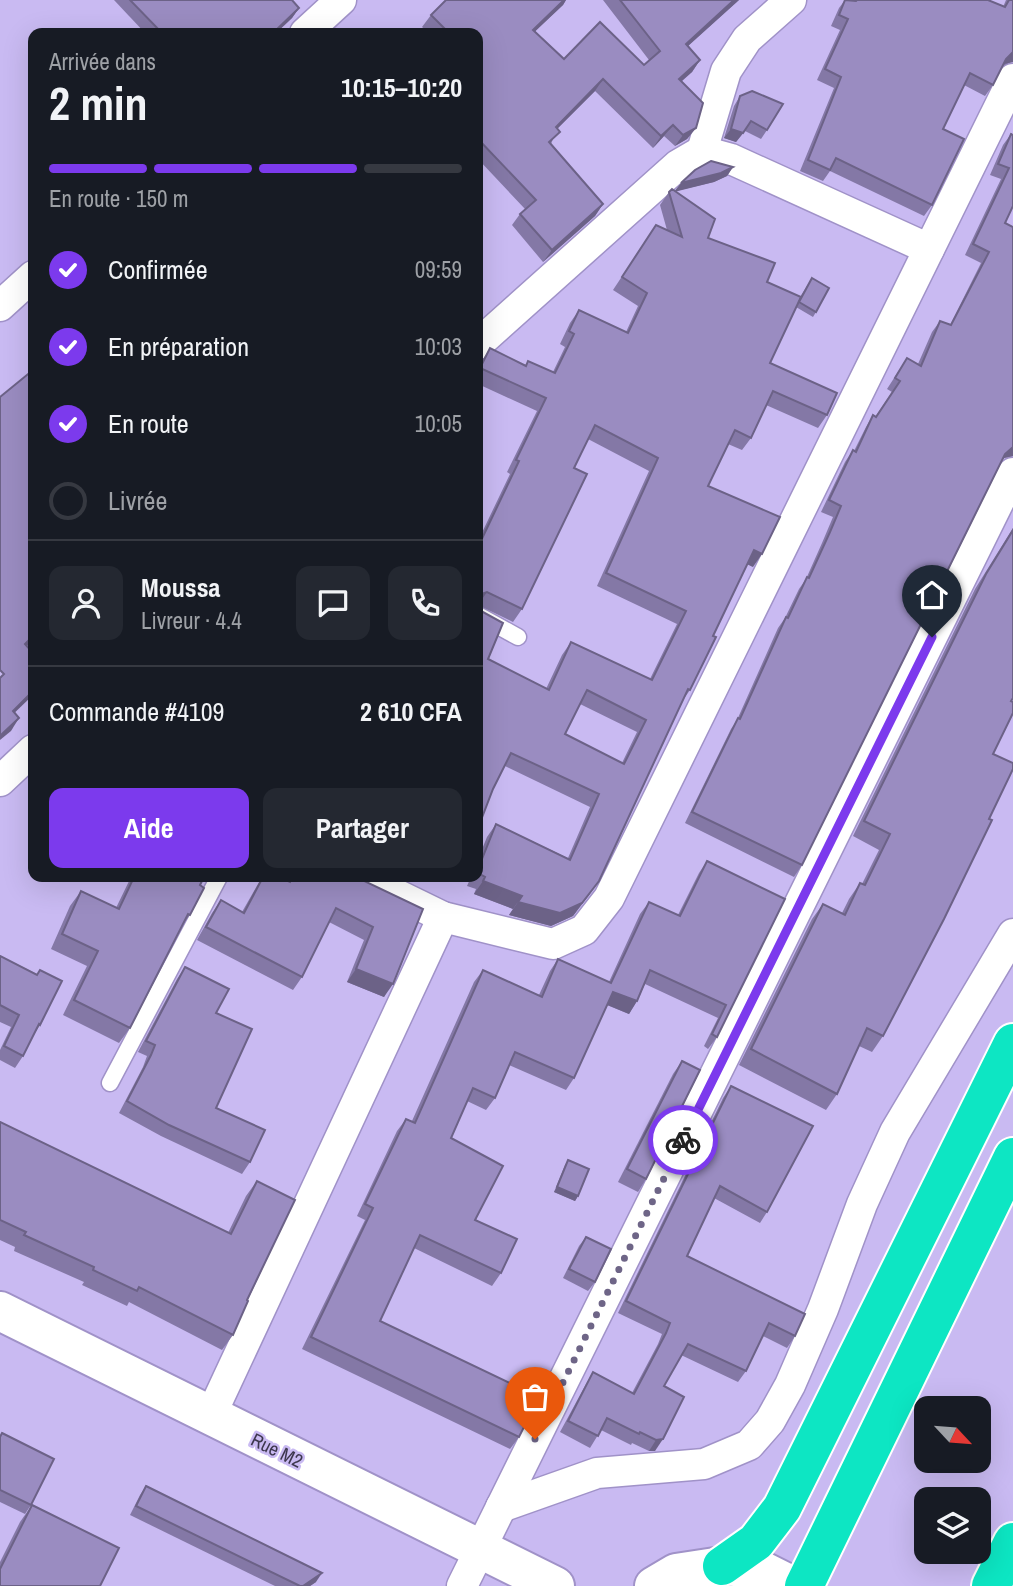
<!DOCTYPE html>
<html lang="fr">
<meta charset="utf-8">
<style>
body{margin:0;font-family:"Archivo Narrow",sans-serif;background:#242831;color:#f1f3f6;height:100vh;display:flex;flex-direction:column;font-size:26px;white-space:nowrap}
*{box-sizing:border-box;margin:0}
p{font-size:23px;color:#9ea1a6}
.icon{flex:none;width:38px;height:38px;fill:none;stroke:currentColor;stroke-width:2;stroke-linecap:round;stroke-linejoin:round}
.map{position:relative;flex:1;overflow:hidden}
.details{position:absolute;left:28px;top:28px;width:455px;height:854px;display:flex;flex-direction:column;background:#171b24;border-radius:14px;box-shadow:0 7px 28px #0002}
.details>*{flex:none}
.needle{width:46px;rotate:116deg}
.fabs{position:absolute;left:914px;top:1396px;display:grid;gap:14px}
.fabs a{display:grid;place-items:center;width:77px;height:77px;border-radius:14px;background:#171b24;box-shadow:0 7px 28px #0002;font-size:35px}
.pin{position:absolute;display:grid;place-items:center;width:60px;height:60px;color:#fff;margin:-72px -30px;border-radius:50% 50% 50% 0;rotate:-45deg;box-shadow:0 0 7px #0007}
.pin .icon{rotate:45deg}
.courier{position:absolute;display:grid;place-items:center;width:70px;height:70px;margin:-35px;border:5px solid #7c3aed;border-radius:50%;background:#fff;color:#222;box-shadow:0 2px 9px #0007}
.head em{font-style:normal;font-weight:700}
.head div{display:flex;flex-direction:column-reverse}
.head{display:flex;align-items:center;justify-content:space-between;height:119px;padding:0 21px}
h1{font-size:46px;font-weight:700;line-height:52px}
.bar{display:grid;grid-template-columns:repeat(4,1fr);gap:10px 7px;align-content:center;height:84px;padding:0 21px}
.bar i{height:9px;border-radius:5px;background:#363941}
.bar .on{background:#7c3aed}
.bar p{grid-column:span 4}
.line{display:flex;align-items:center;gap:18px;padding:0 21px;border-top:2px solid #363941}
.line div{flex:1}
.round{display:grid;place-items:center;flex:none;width:74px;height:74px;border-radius:14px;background:#242831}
ol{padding:0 21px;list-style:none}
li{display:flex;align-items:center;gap:21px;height:77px}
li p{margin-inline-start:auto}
li .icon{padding:7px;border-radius:50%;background:#7c3aed;color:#fff;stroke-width:4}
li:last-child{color:#9ea1a6}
li i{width:38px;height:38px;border:4px solid #363941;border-radius:50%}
.action{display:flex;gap:14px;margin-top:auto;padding:14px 21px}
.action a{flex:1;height:80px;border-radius:14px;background:#7c3aed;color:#fff;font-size:28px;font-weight:700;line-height:80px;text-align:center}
.action a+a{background:#242831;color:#f1f3f6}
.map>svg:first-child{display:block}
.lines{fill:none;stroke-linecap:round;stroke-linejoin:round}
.lane-casing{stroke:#a092c8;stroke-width:19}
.street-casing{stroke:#a092c8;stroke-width:33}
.secondary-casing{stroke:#a092c8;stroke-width:42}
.highway-casing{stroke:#fff;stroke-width:42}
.lane{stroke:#fff;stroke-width:16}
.street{stroke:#fff;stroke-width:30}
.secondary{stroke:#fff;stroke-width:38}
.highway{stroke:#0de6c3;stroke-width:38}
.wall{fill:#8478a6;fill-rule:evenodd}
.shaded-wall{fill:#6c6287}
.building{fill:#9a8cc1;stroke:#6c6287;stroke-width:2;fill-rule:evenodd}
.done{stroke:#6e6587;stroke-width:7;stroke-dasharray:0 12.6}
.route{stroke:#7c3aed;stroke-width:9}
.labels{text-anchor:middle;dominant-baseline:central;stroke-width:5;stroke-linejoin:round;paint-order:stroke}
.street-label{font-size:19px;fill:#3d374e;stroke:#c9baf2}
</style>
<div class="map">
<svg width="1013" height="1586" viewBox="0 0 1013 1586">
<rect width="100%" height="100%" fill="#c9baf2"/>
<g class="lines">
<g class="lane-casing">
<g id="lane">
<path d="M478 615 518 637"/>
<path d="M110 1083 219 877"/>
</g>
</g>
<g class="street-casing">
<g id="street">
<path d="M305 33 341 0"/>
<path d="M702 151 726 71 747 39 791 0"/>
<path d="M0 306 33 276"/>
<path d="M478 344 678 165 702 151 731 159 929 249"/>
<path d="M0 781 33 750"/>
<path d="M361 877 443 917 553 944 584 930 609 898 1013 79"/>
<path d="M210 1417 443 917"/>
<path d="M501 1507 597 1473 704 1464 749 1445 770 1421 790 1385 823 1309 862 1204 895 1132 1013 934"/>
<path d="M462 1586 1013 473"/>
</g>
</g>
<g class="secondary-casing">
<g id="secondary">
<path d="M0 1311 555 1586"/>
<path d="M654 1586 676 1573 722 1566 759 1569 793 1586"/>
</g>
</g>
<g class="highway-casing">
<g id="highway">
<path d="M722 1566 756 1542 782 1508 1013 1043"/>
<path d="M804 1586 1013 1157"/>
<path d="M991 1586 1013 1542"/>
</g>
</g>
<use href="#lane" class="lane"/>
<use href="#street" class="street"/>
<use href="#secondary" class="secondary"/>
<use href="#highway" class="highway"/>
</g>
<g class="wall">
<path d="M114 0H292L299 8 292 18 276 33H145Z"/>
<path d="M446 0H566L563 5 535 31 564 59 644 65 649 60 603 0H739L688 46 700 60 692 72 681 82 696 128 687 139 675 146 664 136 653 148 595 91 557 129 551 144 603 204 595 216 543 262 512 225 520 214 525 209 478 159V33H429L422 27 431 15Z"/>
<path d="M845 0H988L1003 7 1006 0H1013V61L1003 66 993 85 985 96 964 85 943 129 932 205 924 216 830 171 823 181 800 171 834 88 817 80 840 30 831 26 839 8Z"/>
<path d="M740 96 767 130 761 139 745 131 736 142 724 138 734 106Z"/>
<path d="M1011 134 1005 223 1013 227V456L1004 458 1002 460 802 865 794 877 685 823 731 729 737 720 778 628 785 618 799 589 806 579 822 543 833 517 821 512 845 462 853 450 854 451 866 427 873 415 876 416 892 392 887 389 907 358 918 364 932 332 940 321 950 325 981 263 965 255 1001 179 990 175 1003 145Z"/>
<path d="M733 167 727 176 714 182 676 191 708 238 767 282 800 297 812 278 816 312 813 317 796 307 770 363 827 415 818 428 766 405 751 438 742 450 728 444 708 486 753 567 747 564 713 636 690 690 683 700 590 894 573 916 551 926 509 915 513 909 474 894 476 889 467 886 471 877H478V859L487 837 496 824 568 858 590 807 505 766 493 789 478 828V541L510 474 507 472 537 411 478 384V367L490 348 525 366 528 361 553 372 565 347 560 344 570 323 579 310 626 332 638 306 613 290 656 225 667 230 660 205 669 192 675 191ZM588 439 649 471 597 586 677 624 650 679 571 642 562 655 546 689 488 659 478 605 513 622 522 609 574 468ZM580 704 637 732 622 763 565 734Z"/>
<path d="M1013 528V698L993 754 883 1036 872 1052 859 1046 837 1094 826 1110 739 1065 812 919 823 904 842 913 849 899 860 883 862 884 879 850 853 836 975 589Z"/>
<path d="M707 861 785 899 717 1037 708 1049 704 1046 718 1018 645 984 637 1001 629 1014 607 1005 574 1078 566 1090 509 1065 495 1098 486 1110 467 1101 451 1138 475 1220 501 1273 492 1286 414 1248 380 1321 519 1437 510 1449 302 1349 365 1220 357 1216 397 1131 406 1119 412 1121 474 982 483 970 539 995 550 971 558 959 609 982 640 914 649 902 678 915 699 873Z"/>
<path d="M131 877H204L200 885 190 915 180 928 130 1028 119 1043 63 1015 87 966 51 949 70 906 81 891 116 908Z"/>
<path d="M262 877H279L287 881 290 877H359L362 880 423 909 384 997 347 982 364 940 329 922 302 977 293 990 197 940 212 913 221 900 242 912Z"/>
<path d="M0 956 37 974 40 970V1025L33 1036 23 1056 15 1068 0 1060V1050L11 1027 0 1022Z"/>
<path d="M185 967 216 1013V1108L250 1162 242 1174 161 1136 119 1113 143 1067 147 1056 138 1052 177 979Z"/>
<path d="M682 1061 646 1179 638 1192 618 1182 673 1074Z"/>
<path d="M731 1086 767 1212 760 1223 714 1198 687 1256 795 1336 787 1348 763 1336 746 1371 738 1382 681 1355 664 1386 655 1451H649L632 1443 631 1445 601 1430 590 1448 560 1432 586 1384 593 1372 632 1393 658 1344 662 1334 618 1313 723 1098Z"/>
<path d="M0 1122 228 1233 246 1196 257 1181 247 1300 233 1335 222 1350 129 1302 127 1306 82 1285 84 1282 14 1251 15 1247 0 1240Z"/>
<path d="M568 1160 578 1196 575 1201 554 1192 565 1165Z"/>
<path d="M586 1237 595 1282 588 1291 563 1278 579 1246Z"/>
<path d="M0 1435 31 1505 25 1514 0 1502Z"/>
<path d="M146 1486 316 1582 310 1586H275L130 1515 140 1495Z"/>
<path d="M32 1505 0 1586V1562L20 1522Z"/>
</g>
<g class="shaded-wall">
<path d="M564 0H566L563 5 525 41 533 30Z"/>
<path d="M734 0H739L678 55 686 44Z"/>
<path d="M299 8 292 18 276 33H273Z"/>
<path d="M1013 52V62L1004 64 998 71 1006 59Z"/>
<path d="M700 60 692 72 670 91 679 79Z"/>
<path d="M603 79 595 91 547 139 556 127Z"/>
<path d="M673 125 664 136 653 148 661 136Z"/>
<path d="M696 128 687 139 675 146 683 135Z"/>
<path d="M731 129 743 133 736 142 724 138Z"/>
<path d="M733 167 727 176 714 182 674 192 681 183Z"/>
<path d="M603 204 595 216 543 262 552 250Z"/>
<path d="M1012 447H1013V456L1004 458 997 465Z"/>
<path d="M754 550 762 554 753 567 745 563Z"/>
<path d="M487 592 478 605V598L481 594Z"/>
<path d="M33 636V640L16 657 25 644Z"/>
<path d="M33 691V695L4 723 13 711Z"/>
<path d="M19 718 11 731 0 740V736Z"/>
<path d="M483 881 522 896 513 909 474 894Z"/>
<path d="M599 881 573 916 551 926 509 915 518 902Z"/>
<path d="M356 969 393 984 384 997 347 982Z"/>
<path d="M613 992 637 1001 629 1014 605 1004Z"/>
<path d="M557 1187 578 1196 575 1201 554 1192Z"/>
<path d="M663 1439 655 1451H649L656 1440Z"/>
<path d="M322 1573 316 1582 310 1586H303Z"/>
</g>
<g class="building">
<path d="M130 0H292L299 8 273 33H162Z"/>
<path d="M446 0H564L533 30 564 59 600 22 644 65 660 51 620 0H734L686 44 700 60 679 79 703 103 696 128 683 135 673 125 661 136 603 79 556 127 560 132 549 142 603 204 552 250 520 214 536 200 478 139V69L481 67 478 64V33H449L431 15Z"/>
<path d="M845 0 856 1 857 0H988L1005 7 1009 0H1013V52L1006 59 993 85 970 73 943 129 964 139 932 205 836 158 830 170 808 160 841 77 825 69 848 19 839 15Z"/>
<path d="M752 91 783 104 767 130 751 121 743 133 731 129 740 96Z"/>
<path d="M1011 134 1013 135V206L1005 223 1013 227V447L1005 454 802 865 692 812 738 718 740 719 786 617 788 618 807 577 809 578 830 532 841 506 829 500 853 450 856 452 873 415 876 417 900 381 895 378 907 358 921 366 940 321 951 325 989 252 973 244 1009 168 998 164Z"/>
<path d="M711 161 733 167 721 173 681 183 695 170Z"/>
<path d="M672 189 715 219 708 238 775 263 767 282 801 297 770 363 837 393 827 415 773 391 751 438 735 430 708 486 780 517 762 554 754 550 713 636 716 637 690 690 688 689 599 881 582 903 560 913 518 902 522 896 483 881 485 877 478 873V869L496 824 570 860 599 794 511 753 493 789 478 828V678L481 671 478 670V604L481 611 503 623 488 659 549 690 571 642 652 680 686 611 606 573 658 458 595 425 574 468 587 474 522 609 487 592 481 594 478 600V547L519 461 516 460 546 398 480 368 490 348 526 366 528 361 555 373 574 334 569 331 579 310 628 333 647 293 622 277 656 225 682 237 669 192ZM587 690 646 720 624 764 565 734Z"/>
<path d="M812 278 829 288 816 312 799 302Z"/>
<path d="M33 370V636L25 644 33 653V691L13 711 19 718 0 736V678L4 674 0 670V397Z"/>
<path d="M1013 530V698L1011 701 1013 702V713L993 754 1013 763V769L989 819 992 820 944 919 883 1036 867 1028 837 1094 751 1049 823 904 845 915 860 883 865 885 890 834 864 821 986 574Z"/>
<path d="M707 861 785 899 717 1037 712 1034 726 1005 650 970 637 1001 613 992 574 1078 515 1052 495 1098 473 1088 451 1138 503 1166 475 1220 517 1239 501 1273 420 1235 380 1321 539 1397 519 1437 311 1337 373 1208 365 1204 406 1119 415 1123 483 970 542 997 558 959 611 983 649 902 680 916Z"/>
<path d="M134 877H204L200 885 204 888 190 915 188 914 130 1028 74 1000 98 951 62 934 81 891 119 909Z"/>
<path d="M263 877H279L290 882 292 877H359L362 880 423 909 393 984 356 969 373 927 336 908 302 977 206 927 221 900 244 913Z"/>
<path d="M0 956 37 975 40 970 62 981 40 1025 39 1024 23 1056 4 1046 19 1015 0 1005Z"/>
<path d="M185 967 229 989 216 1013 252 1029 216 1108 265 1130 250 1162 169 1125 127 1101 151 1055 155 1045 146 1041Z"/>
<path d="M682 1061 700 1070 646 1179 627 1169Z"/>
<path d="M731 1086 813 1126 767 1212 720 1186 687 1256 805 1314 795 1336 769 1323 746 1371 688 1344 664 1386 684 1397 663 1439 656 1440 640 1432 639 1434 607 1418 598 1436 568 1421 593 1372 634 1394 666 1333 670 1323 626 1301Z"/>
<path d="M0 1122 231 1234 257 1181 295 1200 247 1300 248 1301 233 1335 139 1287 137 1291 93 1270 94 1267 24 1235 26 1232 0 1220Z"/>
<path d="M568 1160 589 1169 578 1196 557 1187Z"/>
<path d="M586 1237 611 1249 595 1282 569 1269Z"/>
<path d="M2 1433 54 1459 31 1505 0 1490V1437Z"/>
<path d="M146 1486 322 1573 303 1586H300L136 1506Z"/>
<path d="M32 1505 119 1548 100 1586H0V1569Z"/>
</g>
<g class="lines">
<path class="done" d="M535 1439 683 1140"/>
<path class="route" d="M683 1140 932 637"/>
</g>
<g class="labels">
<g class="street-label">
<text transform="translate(277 1450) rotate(26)">Rue M2</text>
</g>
</g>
</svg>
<div class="fabs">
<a><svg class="needle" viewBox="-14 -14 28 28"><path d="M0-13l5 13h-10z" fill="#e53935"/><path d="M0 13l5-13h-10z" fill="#9ea1a6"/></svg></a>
<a><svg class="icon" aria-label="layers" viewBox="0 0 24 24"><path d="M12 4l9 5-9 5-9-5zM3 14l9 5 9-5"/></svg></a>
</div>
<div class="pin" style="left:535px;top:1439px;background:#ea580c"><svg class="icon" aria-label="bag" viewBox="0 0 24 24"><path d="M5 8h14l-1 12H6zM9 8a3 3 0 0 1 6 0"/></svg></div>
<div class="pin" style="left:932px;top:637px;background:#1f2937"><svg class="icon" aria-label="home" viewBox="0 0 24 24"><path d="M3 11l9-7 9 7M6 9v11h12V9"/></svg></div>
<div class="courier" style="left:683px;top:1140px"><svg class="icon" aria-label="bike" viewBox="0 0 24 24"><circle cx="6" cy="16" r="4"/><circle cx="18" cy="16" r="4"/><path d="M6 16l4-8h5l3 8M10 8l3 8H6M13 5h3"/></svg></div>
<section class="details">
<div class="head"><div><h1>2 min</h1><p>Arrivée dans</p></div><em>10:15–10:20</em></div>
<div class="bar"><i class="on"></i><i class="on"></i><i class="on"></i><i></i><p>En route · 150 m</p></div>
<ol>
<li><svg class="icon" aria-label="check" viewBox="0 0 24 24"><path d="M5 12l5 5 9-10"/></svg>Confirmée<p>09:59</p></li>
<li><svg class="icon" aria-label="check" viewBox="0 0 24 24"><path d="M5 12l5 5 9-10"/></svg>En préparation<p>10:03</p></li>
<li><svg class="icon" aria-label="check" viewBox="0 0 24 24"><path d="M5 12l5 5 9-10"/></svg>En route<p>10:05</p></li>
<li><i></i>Livrée</li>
</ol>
<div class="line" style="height:126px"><a class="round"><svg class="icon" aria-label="person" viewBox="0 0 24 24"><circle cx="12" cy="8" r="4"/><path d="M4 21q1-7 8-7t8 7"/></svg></a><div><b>Moussa</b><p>Livreur · 4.4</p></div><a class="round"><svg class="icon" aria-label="chat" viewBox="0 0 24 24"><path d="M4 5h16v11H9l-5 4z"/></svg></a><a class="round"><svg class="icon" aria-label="phone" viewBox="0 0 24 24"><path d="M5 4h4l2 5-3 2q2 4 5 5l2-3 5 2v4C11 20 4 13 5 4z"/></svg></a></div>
<div class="line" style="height:91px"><div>Commande #4109</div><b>2 610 CFA</b></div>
<div class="action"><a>Aide</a><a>Partager</a></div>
</section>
</div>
